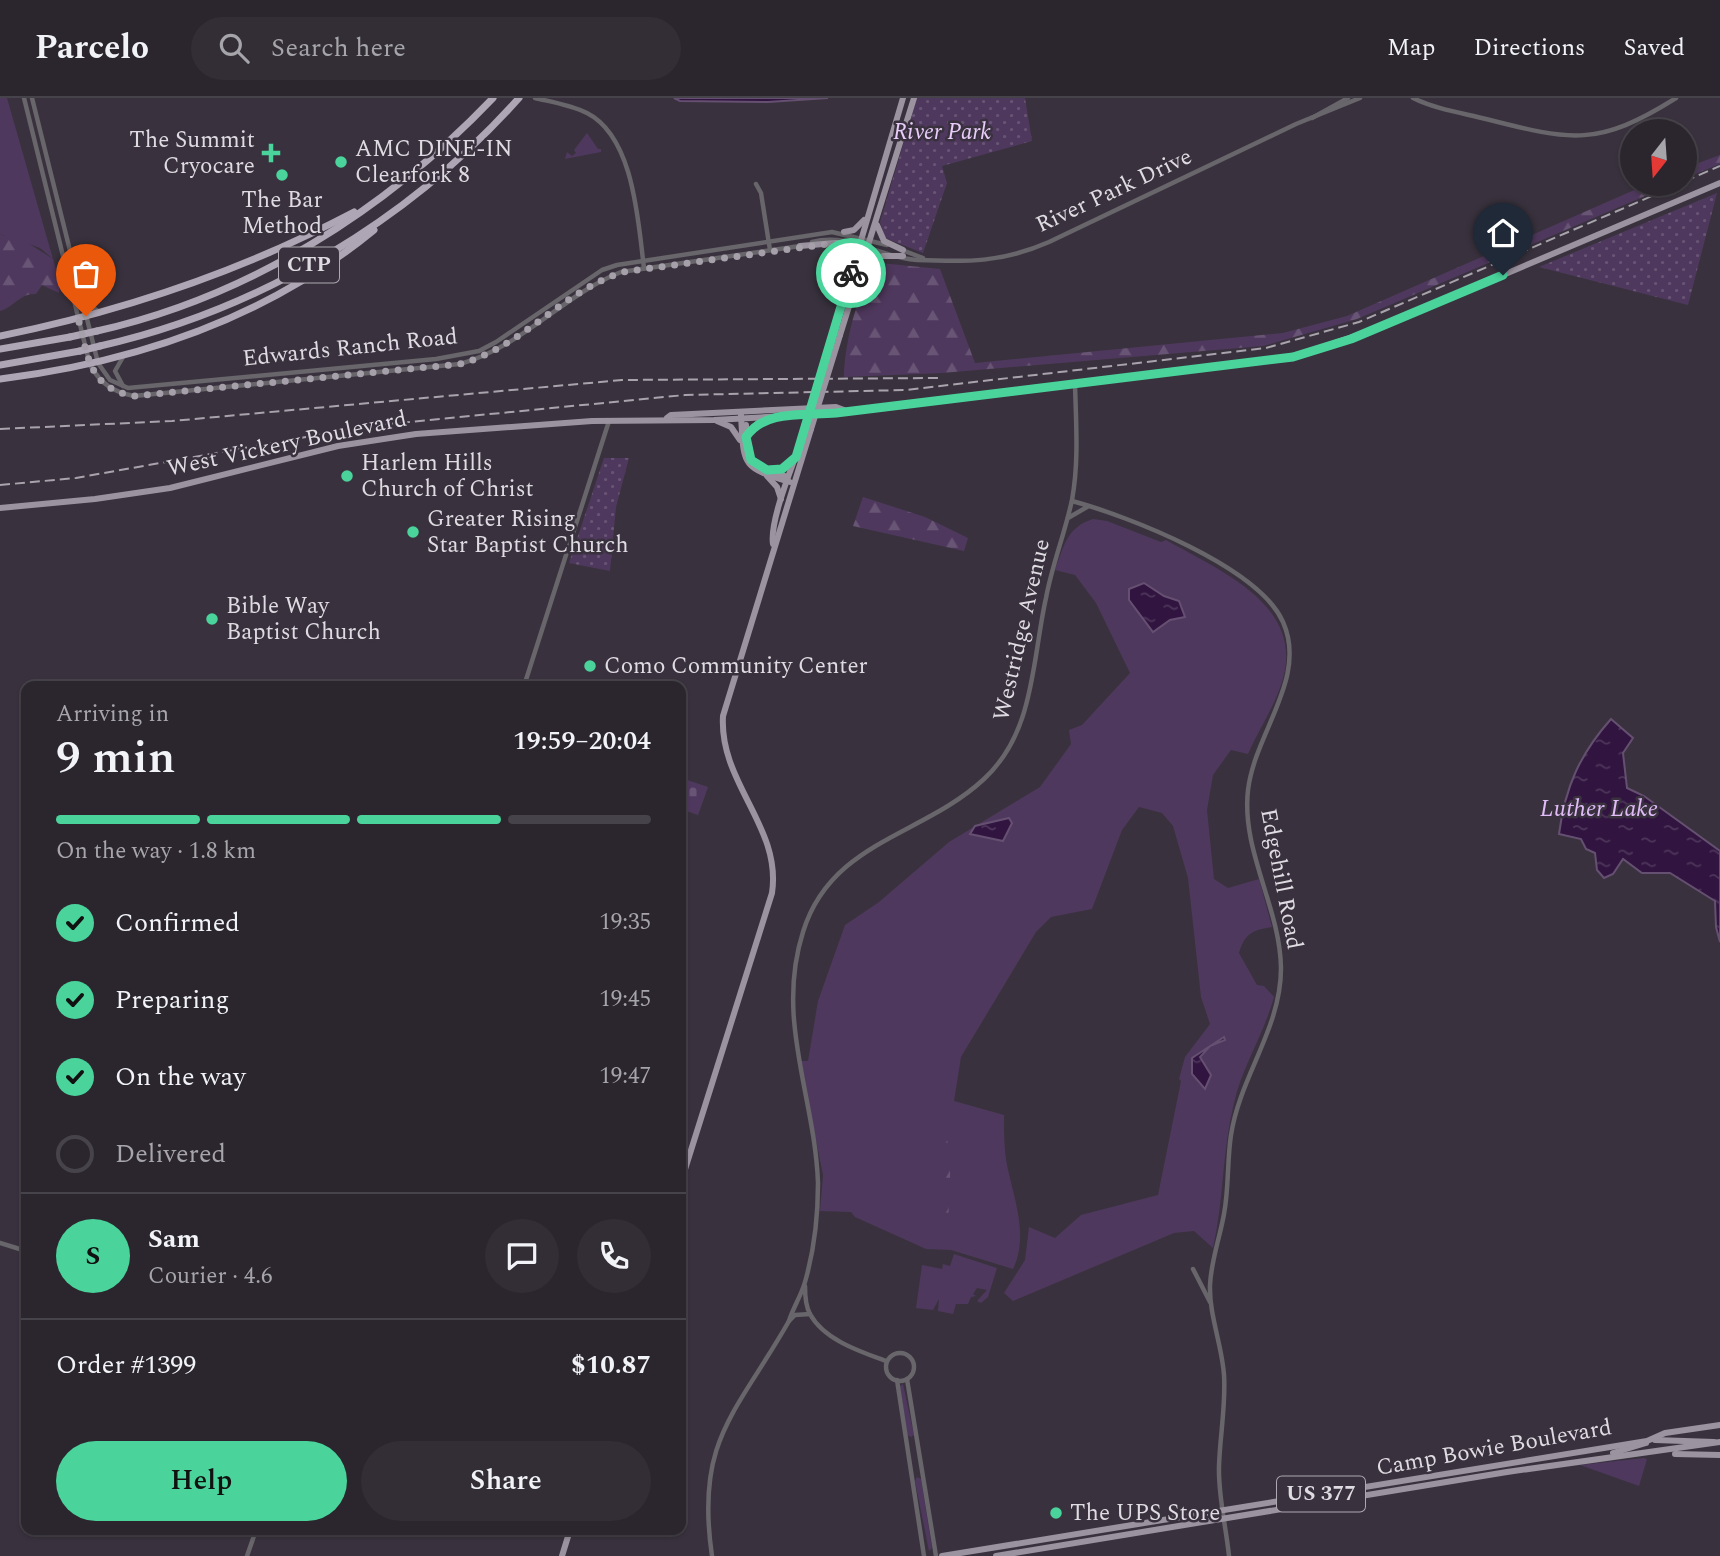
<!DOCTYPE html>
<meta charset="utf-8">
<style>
body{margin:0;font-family:Spectral,serif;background:#332e36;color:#f1f3f6;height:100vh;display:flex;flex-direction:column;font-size:26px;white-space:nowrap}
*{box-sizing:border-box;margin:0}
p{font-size:23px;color:#a6a5aa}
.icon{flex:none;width:38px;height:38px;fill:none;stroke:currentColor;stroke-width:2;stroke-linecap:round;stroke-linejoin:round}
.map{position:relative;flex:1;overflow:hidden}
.side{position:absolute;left:21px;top:583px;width:665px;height:854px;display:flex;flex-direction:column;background:#2b262e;border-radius:14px;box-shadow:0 2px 5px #0004,0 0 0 2px #47434a}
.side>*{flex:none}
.needle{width:46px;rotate:197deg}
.tools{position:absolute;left:1620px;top:21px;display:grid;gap:14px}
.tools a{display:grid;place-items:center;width:77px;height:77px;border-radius:50%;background:#2b262e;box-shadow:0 2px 5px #0004,0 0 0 2px #47434a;font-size:35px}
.pin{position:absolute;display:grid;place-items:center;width:60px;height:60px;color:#fff;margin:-72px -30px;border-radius:50% 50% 50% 0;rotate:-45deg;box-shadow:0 0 7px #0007}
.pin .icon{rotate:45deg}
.courier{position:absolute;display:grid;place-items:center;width:70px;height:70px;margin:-35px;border:5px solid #4ad49c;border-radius:50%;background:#fff;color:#222;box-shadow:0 2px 9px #0007}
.head em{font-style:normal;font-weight:600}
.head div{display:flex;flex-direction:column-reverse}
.head{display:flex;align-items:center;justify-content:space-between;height:119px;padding:0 35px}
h1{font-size:46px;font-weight:600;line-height:52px}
.bar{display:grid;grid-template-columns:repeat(4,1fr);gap:10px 7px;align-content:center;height:84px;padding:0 35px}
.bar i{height:9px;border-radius:5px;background:#47434a}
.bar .on{background:#4ad49c}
.bar p{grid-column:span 4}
.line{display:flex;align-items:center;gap:18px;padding:0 35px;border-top:2px solid #47434a}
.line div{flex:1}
.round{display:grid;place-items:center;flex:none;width:74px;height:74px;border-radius:37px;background:#332e36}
ol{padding:0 35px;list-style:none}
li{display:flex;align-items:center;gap:21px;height:77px}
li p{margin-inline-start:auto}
li .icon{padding:7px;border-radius:50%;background:#4ad49c;color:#111;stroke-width:4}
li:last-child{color:#a6a5aa}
li i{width:38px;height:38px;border:4px solid #47434a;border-radius:50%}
.action{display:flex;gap:14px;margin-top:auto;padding:14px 35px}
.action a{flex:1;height:80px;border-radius:42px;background:#4ad49c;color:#111;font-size:28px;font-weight:600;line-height:80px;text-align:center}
.action a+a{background:#332e36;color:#f1f3f6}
header{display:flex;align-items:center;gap:42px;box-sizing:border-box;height:98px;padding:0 35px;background:#2b262e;border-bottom:2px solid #47434a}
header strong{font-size:33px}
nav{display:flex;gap:38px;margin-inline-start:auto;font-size:24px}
.search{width:490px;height:63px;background:#332e36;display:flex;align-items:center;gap:18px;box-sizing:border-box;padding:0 24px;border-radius:38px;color:#a6a5aa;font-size:26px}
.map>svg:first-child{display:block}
.grass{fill:#4f385d}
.forest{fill:url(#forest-firs)}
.cemetery{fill:url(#cemetery-stones)}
.park{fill:url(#park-dots)}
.water{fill:url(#water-ripples);stroke:#655071;stroke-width:2}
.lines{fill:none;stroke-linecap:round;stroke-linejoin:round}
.minor{stroke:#68656b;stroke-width:4.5}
.major{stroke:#9b939f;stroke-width:6}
.highway{stroke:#aea6b4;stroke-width:7}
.rail{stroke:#a8a3ac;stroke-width:2;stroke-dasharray:10 5;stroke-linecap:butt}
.major-bridge{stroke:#9b939f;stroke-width:6}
.highway-bridge{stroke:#aea6b4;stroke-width:7}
.done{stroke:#a5a0a9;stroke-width:7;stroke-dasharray:0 12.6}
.route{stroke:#4ad49c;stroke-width:9}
.poi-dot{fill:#4ad49c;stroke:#39323e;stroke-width:2.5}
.labels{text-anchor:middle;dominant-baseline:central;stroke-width:5;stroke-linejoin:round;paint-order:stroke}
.shield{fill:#39323e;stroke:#ada8b1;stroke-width:2}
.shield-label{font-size:21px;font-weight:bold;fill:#dfdbe2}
.park-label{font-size:23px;font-style:italic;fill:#e9cdfa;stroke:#39323e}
.poi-label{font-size:23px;fill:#dfdbe2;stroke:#39323e;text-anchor:start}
.street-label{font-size:23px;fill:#dfdbe2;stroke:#39323e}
.water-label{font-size:24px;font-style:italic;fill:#e0bbf7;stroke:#39323e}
</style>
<header>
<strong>Parcelo</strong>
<div class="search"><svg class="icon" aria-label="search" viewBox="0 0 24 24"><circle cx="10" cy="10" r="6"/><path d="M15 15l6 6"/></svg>Search here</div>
<nav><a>Map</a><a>Directions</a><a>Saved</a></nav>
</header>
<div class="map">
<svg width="1720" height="1458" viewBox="0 0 1720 1458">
<defs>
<pattern id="forest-firs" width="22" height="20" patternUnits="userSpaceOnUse" patternTransform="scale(1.75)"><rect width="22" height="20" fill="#4f385d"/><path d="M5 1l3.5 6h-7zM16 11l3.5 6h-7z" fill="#685474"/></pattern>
<pattern id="cemetery-stones" width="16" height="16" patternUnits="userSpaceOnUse" patternTransform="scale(1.75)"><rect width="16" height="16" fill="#4f385d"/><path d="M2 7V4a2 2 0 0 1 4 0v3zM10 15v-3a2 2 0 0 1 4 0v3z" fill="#685474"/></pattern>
<pattern id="park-dots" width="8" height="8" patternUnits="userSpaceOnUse" patternTransform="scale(1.75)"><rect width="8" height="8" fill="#4f385d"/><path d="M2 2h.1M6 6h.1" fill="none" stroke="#685474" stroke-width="1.8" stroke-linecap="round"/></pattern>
<pattern id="water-ripples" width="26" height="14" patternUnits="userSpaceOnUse" patternTransform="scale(1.75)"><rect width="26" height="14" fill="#311540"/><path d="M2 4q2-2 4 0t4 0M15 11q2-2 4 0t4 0" fill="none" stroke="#4e365b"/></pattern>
</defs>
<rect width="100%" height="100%" fill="#39323e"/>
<g class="grass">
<path d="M0 0H7L53 161 40 150 0 136Z"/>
<path d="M587 35 598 51H601V54L565 61 567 54 572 58 576 55 574 52Z"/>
<path d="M1093 421 1107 423 1161 444 1166 442C1216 471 1301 504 1284 577 1277 605 1259 631 1248 656L1231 652 1213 677 1207 712 1214 781 1228 790 1259 781 1272 829C1253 832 1245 835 1239 855L1257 887 1264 888 1274 899C1264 936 1242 969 1234 1005 1222 1053 1224 1102 1213 1150L1194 1133 1174 1135 1013 1203 1004 1195 1025 1162 1029 1129 1055 1140 1081 1117 1158 1097 1181 983 1179 981 1185 959 1210 926 1201 899 1188 780 1173 728 1162 715 1139 709 1122 732 1092 811 1051 819 1036 834 961 959 954 1003 1004 1017C1004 1034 1004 1050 1007 1067 1014 1101 1029 1138 1013 1171L951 1152 926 1151 855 1119 851 1114 820 1113 823 1077 800 963H808L818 903 845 827 879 804 949 744 1040 689 1071 646 1069 632 1082 627 1130 575 1096 505 1075 477 1055 472C1064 448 1067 429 1093 421Z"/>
<path d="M954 1156 997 1170 988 1199 981 1205 977 1203 987 1192 977 1190 973 1196 976 1198 971 1199 968 1206H956L953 1216 938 1213 939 1201 933 1212 916 1210 922 1167 942 1171 943 1166 950 1168Z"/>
<path d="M903 1286 914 1337 911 1339 907 1337 900 1288Z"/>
<path d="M1644 1360 1647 1361 1639 1388 1580 1367Z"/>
<path d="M917 1379 921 1381 932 1450 929 1453 915 1383Z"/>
</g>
<g class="forest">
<path d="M1720 57V66L1685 80V70Z"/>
<path d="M1648 86H1673L1357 221 1263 248 942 275 844 279C844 249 858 185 880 165L940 171 975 265 1283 235 1347 218Z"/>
<path d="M12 135 53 161 60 186 59 195 42 187 36 196C20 195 14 209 0 213V136L5 138Z"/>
<path d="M863 399 925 419 968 440 964 453 853 428Z"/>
<path d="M941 1026C954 1044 950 1100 948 1122L944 1121 942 1052 937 1031Z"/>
</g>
<path class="cemetery" d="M681 680 708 689 698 717 681 711Z"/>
<g class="park">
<path d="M917 0H1025L1032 43 942 68 947 85 923 155 885 140 880 124Z"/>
<path d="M1717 95 1688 207 1539 169Z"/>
<path d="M604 360H629L616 409 610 473 569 465Z"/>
</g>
<g class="water">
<path d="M674 0H828L768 4 680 3Z"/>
<path d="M1144 485 1164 498 1179 503 1185 519 1170 522 1153 534 1129 502V491Z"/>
<path d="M1611 621 1633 640 1623 655 1627 690 1644 698 1720 753V844L1716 829 1715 803 1670 775H1642L1623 761 1613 776 1604 780 1597 772 1595 755 1586 751 1581 741 1559 736C1565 689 1580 656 1611 621Z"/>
<path d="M1009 720 1012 725 1003 743 970 736 975 728Z"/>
<path d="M1224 939 1225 942 1210 948 1200 959 1211 977 1205 991 1192 976V960Z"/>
</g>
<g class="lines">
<g class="minor">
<path d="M24 0 90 267C101 286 113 294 134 298L460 266C522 249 563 197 621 174L800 148"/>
<path d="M32 0 98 265 110 282 128 290 436 261 479 253 496 244 602 172 617 167 832 134 887 147"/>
<path d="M535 0C552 4 571 7 587 15 634 39 638 123 644 170"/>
<path d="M1413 0C1435 11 1462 15 1486 21 1572 43 1598 49 1676 0"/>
<path d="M1312 20 1348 0"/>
<path d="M756 86 761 95 770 152"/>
<path d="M812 144C851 134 880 160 917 162 967 164 1001 165 1049 144L1296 26 1360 0"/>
<path d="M902 152 923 160"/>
<path d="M82 203 98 213"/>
<path d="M123 259 115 273 123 288"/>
<path d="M1072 403C1128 418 1259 469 1283 524 1308 580 1255 634 1248 692 1241 753 1280 809 1281 870 1281 931 1240 978 1231 1037 1227 1063 1229 1090 1224 1116 1220 1139 1211 1163 1210 1187 1209 1217 1222 1247 1224 1277 1226 1307 1220 1337 1219 1368 1218 1398 1226 1428 1229 1458"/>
<path d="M1068 420 1087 409"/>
<path d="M524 588 609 323"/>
<path d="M0 1145 26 1153"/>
<path d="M1193 1171 1210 1204"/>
<path d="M805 1188C805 1196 806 1209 810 1216 824 1242 861 1254 886 1263"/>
<path d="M789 1223C793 1210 801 1198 805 1184 814 1153 818 1118 818 1085 815 999 775 922 803 834 831 743 923 738 984 681 1035 634 1032 562 1046 500 1052 467 1065 435 1072 402 1079 364 1076 325 1075 286"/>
<circle cx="900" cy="1269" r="14"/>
<path d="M907 1281 936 1458"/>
<path d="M897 1282 924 1458"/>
<path d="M247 1458 256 1432"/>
<path d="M712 1458C695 1342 736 1316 789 1223L795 1217 810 1216"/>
</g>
<g class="major">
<path d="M877 127 884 143 903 152"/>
<path d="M844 134 854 132 864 122"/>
<path d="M800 148 835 145 848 151 852 164"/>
<path d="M858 191 871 162 883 158H903"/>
<path d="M834 234 903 0"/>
<path d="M840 237 914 0"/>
<path d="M741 317C744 367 740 369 790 384"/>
<path d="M667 320 671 317 836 309 844 312"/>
<path d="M717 323 731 329 740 342"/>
<path d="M746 327 748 354 753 365 787 379"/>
<path d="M747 337 758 325 765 322"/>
<path d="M774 373 787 368 794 361"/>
<path d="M767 378 777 389 781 401"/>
<path d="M0 410 95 401 170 390 338 348 416 336 592 323 714 322 836 315 1293 259 1373 232 1720 85"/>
<path d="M773 446C769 421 797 357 806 330"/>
<path d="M681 1084 772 795C782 729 719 685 723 618L811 331"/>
<path d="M1655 1342 1714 1344"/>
<path d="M1613 1355 1646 1345"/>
<path d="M1675 1356 1720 1357"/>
<path d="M562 1458 570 1432"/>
<path d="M942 1458 1647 1343 1665 1335 1720 1327"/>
<path d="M996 1458 1507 1374 1720 1344"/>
</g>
<g class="highway">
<path d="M97 233C249 199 386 112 493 0"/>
<path d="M0 238C124 213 242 173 354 114"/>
<path d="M100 248C260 212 410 122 519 0"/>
<path d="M0 251 70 239"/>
<path d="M0 267 80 253"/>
<path d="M0 281C136 264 267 220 374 132"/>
</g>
<g class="rail">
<path d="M1685 83 1720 68"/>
<path d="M0 331 172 323 622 282 938 280"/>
<path d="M0 387 76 380 368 328 685 297 906 292 1266 250 1359 224 1680 86"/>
</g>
<g class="major-bridge">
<path d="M806 330 834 234"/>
<path d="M811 331 840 237"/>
</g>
<g class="highway-bridge">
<path d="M70 239 97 233"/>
<path d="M80 253 100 248"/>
</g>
</g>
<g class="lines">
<path class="done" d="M86 218 78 220C88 258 88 290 134 298L460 266C523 249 562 193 623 174L835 145 844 147 851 155V175"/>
<path class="route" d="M851 175 796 359 782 371 767 372 751 362 746 339C764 311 806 318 836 315L1293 259 1351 241 1503 177"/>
</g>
<g class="poi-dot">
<path d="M267.5 44.5h7v7h7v7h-7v7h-7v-7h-7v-7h7z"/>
<circle cx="341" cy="64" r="7"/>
<circle cx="282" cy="77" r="7"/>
<circle cx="347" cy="378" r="7"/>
<circle cx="413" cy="434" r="7"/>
<circle cx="212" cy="521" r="7"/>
<circle cx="590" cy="568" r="7"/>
<circle cx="1056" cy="1415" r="7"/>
</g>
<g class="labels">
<g class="shield">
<rect x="279" y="149.5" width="60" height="35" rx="5"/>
<rect x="1277" y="1378.5" width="88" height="35" rx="5"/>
</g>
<g class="shield-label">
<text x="309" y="167">CTP</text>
<text x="1321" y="1396">US 377</text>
</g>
<g class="park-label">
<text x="942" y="34">River Park</text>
</g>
<g class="poi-label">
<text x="255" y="42" text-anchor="end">The Summit<tspan x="255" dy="26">Cryocare</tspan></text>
<text x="355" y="51">AMC DINE-IN<tspan x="355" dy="26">Clearfork 8</tspan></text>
<text x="282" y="102" text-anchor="middle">The Bar<tspan x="282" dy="26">Method</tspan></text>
<text x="361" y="365">Harlem Hills<tspan x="361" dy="26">Church of Christ</tspan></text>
<text x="427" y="421">Greater Rising<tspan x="427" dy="26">Star Baptist Church</tspan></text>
<text x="226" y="508">Bible Way<tspan x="226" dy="26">Baptist Church</tspan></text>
<text x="604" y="568">Como Community Center</text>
<text x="1070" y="1415">The UPS Store</text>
</g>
<g class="street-label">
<text transform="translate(1114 93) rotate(-25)">River Park Drive</text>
<text transform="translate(350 250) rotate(-6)">Edwards Ranch Road</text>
<text transform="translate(287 346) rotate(-12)">West Vickery Boulevard</text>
<text transform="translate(1022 532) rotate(-77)">Westridge Avenue</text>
<text transform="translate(1281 781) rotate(79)">Edgehill Road</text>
<text transform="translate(1494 1350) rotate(-10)">Camp Bowie Boulevard</text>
</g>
<g class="water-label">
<text x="1599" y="711">Luther Lake</text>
</g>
</g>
</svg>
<div class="tools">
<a><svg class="needle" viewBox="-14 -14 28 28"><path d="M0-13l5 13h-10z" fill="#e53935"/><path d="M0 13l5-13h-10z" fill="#a6a5aa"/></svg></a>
</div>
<div class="pin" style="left:86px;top:218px;background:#ea580c"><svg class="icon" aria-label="bag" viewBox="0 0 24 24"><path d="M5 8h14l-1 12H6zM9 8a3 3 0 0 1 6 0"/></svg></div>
<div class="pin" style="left:1503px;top:177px;background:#1f2937"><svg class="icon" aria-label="home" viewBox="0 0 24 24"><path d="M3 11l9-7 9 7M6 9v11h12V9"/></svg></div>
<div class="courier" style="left:851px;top:175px"><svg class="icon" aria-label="bike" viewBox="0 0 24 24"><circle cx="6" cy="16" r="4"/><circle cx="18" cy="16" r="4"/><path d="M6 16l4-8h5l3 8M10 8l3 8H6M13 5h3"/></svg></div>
<section class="side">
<div class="head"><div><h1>9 min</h1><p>Arriving in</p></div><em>19:59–20:04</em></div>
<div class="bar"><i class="on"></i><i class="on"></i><i class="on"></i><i></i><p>On the way · 1.8 km</p></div>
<ol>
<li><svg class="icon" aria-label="check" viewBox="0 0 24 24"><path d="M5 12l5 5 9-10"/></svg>Confirmed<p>19:35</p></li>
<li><svg class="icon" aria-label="check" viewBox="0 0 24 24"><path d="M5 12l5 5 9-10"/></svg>Preparing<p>19:45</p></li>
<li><svg class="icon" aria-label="check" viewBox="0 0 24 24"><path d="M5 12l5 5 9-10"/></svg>On the way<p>19:47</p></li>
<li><i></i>Delivered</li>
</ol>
<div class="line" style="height:126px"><b class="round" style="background:#4ad49c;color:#111">S</b><div><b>Sam</b><p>Courier · 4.6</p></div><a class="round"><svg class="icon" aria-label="chat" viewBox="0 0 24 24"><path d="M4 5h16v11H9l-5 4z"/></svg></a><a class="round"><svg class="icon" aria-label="phone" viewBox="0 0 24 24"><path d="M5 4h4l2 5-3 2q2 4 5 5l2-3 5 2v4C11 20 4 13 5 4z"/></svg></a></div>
<div class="line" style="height:91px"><div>Order #1399</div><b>$10.87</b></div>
<div class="action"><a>Help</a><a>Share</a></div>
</section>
</div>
